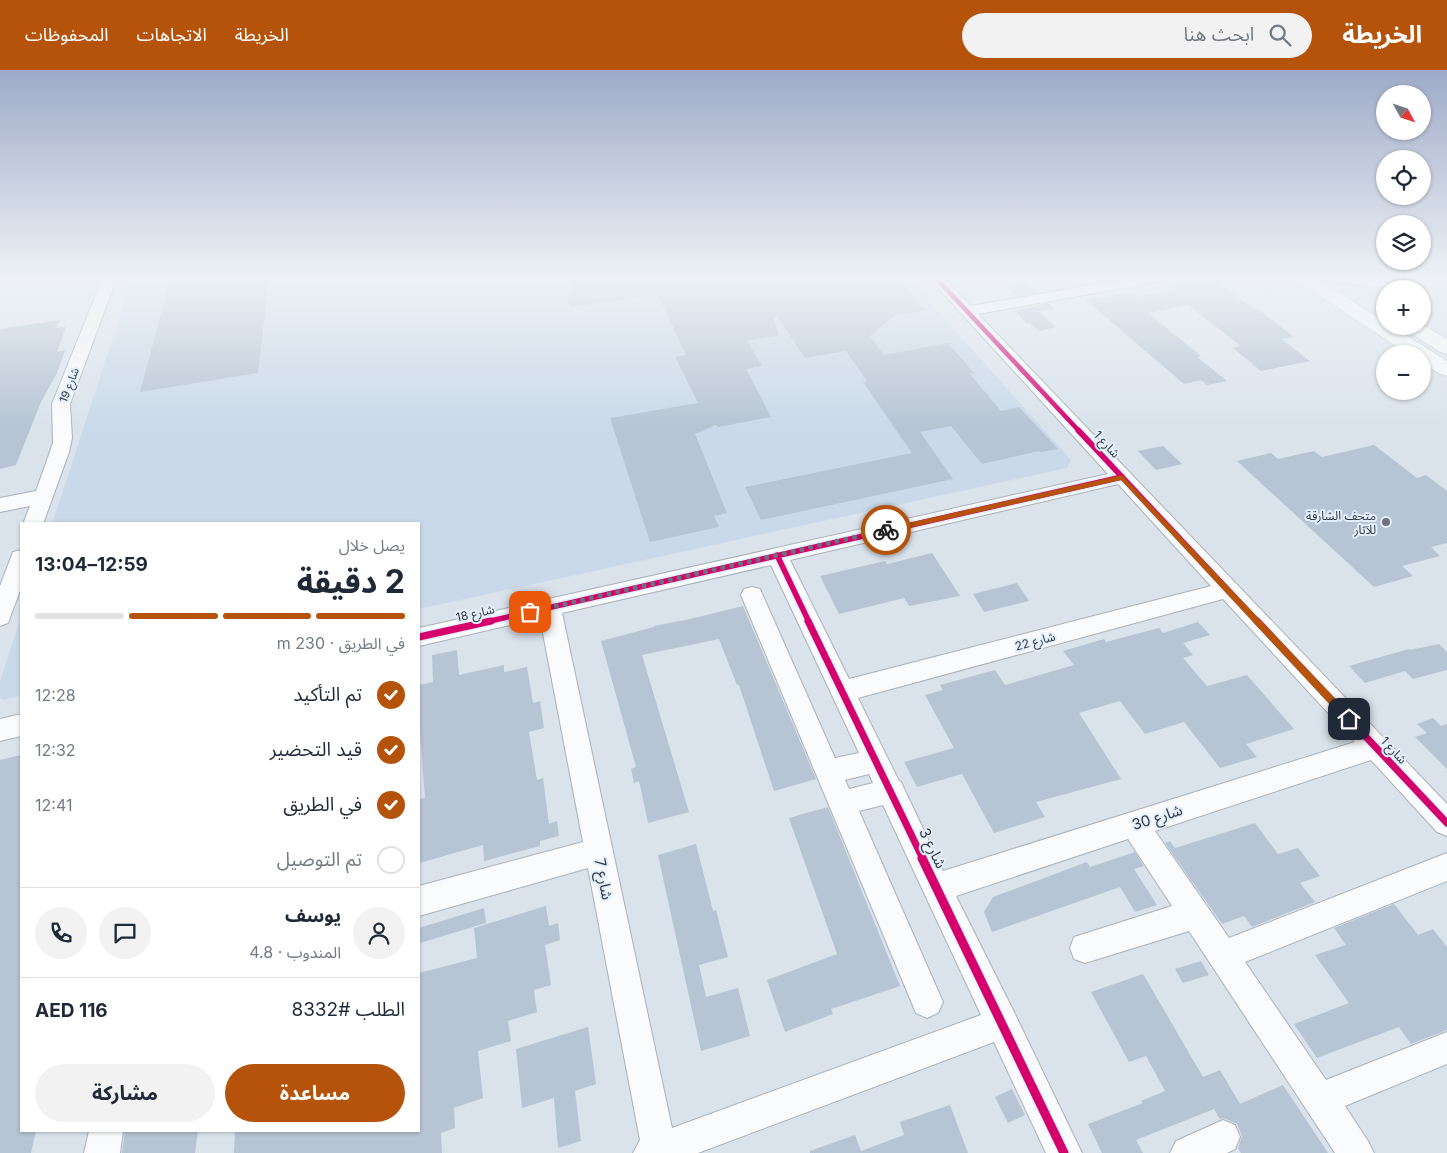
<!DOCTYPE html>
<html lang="ar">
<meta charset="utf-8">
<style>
body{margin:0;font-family:Inter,"Noto Sans Arabic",sans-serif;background:#f2f2f3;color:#1f2937;direction:rtl;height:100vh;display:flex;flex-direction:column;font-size:19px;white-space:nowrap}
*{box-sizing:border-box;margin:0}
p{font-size:16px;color:#747a83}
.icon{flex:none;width:28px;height:28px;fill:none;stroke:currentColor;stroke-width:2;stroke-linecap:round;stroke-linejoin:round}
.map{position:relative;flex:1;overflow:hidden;direction:ltr}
.panel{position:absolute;left:20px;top:452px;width:400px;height:610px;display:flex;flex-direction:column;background:#fff;border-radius:0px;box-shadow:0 1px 4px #0004;direction:rtl}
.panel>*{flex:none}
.needle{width:32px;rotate:130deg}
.tools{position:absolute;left:1376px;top:15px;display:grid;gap:10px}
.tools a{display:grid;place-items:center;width:55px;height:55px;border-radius:50%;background:#fff;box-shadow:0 1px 4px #0004;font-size:25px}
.pin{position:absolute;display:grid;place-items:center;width:42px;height:42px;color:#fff;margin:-21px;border-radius:10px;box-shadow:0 2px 8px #0006}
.courier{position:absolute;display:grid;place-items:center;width:50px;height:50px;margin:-25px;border:4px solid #b45309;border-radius:50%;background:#fff;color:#222;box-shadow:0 1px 6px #0007}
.headline em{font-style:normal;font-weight:700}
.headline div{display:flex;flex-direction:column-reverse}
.headline{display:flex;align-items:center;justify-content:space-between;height:85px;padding:0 15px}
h1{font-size:32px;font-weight:700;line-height:38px}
.bar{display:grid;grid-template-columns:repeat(4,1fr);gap:8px 5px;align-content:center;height:60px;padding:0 15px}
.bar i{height:6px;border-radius:4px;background:#e0e1e3}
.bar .on{background:#b45309}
.bar p{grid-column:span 4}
.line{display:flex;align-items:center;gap:12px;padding:0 15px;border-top:1px solid #e0e1e3}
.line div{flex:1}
.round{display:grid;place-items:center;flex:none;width:52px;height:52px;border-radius:26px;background:#f2f2f3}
ol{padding:0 15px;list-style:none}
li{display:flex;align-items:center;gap:15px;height:55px}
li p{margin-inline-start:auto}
li .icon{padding:5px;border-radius:50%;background:#b45309;color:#fff;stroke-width:4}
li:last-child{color:#747a83}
li i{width:28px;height:28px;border:2px solid #e0e1e3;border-radius:50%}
.cta{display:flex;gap:10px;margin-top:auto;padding:10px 15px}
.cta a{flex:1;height:58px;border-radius:30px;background:#b45309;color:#fff;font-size:20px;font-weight:700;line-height:58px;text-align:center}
.cta a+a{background:#f2f2f3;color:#1f2937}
header{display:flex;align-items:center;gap:30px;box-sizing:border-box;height:70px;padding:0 25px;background:#b45309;color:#fff}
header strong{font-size:24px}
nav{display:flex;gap:28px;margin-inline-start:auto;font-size:18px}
.search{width:350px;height:45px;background:#f2f2f3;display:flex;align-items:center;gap:12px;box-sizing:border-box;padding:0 18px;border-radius:28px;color:#747a83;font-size:19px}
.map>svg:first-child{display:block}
.built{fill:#cad9e9}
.building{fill:#b6c4d3}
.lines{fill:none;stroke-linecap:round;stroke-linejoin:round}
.street-casing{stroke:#aab1b8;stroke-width:2}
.secondary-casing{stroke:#aab1b8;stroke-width:1}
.street{fill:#f9fbfc;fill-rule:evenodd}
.secondary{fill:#f9fbfc;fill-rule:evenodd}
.cycleway-far3-casing{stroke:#e3effd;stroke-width:7}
.cycleway-far2-casing{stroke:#e3effd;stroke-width:9}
.cycleway-far1-casing{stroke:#e3effd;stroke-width:10}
.cycleway-casing{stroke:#e3effd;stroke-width:12}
.cycleway-far3{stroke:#d6006c;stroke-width:4.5}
.cycleway-far2{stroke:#d6006c;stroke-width:5.5}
.cycleway-far1{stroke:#d6006c;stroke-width:7}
.cycleway{stroke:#d6006c;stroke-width:9}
.route{fill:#b45309}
.done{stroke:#6c737b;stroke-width:5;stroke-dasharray:0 9}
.poi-dot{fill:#6c737b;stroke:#e3effd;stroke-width:2}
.labels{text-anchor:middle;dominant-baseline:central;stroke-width:4;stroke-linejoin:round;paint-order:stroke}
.far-street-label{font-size:11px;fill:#31373e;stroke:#e3effd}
.street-label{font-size:12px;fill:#31373e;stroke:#e3effd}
.poi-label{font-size:12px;fill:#31373e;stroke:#e3effd;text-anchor:end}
.near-street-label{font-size:15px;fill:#31373e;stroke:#e3effd}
</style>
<header>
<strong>الخريطة</strong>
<div class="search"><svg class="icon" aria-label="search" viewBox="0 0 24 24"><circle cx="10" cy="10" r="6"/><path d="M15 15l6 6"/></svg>ابحث هنا</div>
<nav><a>الخريطة</a><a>الاتجاهات</a><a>المحفوظات</a></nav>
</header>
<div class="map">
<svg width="1447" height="1083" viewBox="0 0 1447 1083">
<rect width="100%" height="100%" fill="#dae3ec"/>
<g class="built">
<path d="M133 207H907L1071 390 1067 398 419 539V454H52Z"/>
<path d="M21 547V626L3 630 0 627V611Z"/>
</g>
<g class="building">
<path d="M171 207H269L258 303 140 322Z"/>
<path d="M569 207H635L637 212 668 207H879L884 213 901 211 926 240 894 246 870 266 884 285 948 273 974 303 970 304 1001 341 1019 337 1058 379 1041 382 1039 381 982 394 951 356 920 362 953 409 761 450 745 417 912 383 863 312 867 311 846 281 805 288 777 246 773 248 779 265 747 271 762 296 746 299 771 347 718 357 716 355 695 364 727 443 714 446 719 457 650 472 610 348 698 333 675 287 686 285 658 225 570 237 566 224 574 222Z"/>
<path d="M1212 208 1254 239H1258L1294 267 1281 269 1310 291 1261 301 1233 278 1241 276 1188 235 1148 243 1201 286 1197 287 1227 311 1207 315 1201 310 1184 314 1086 230 1133 222 1138 227 1178 220 1171 215Z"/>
<path d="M1026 213 1037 223 1017 226 1007 216Z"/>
<path d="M1048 233 1054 239 1038 241 1056 257 1039 261 1030 253 1027 254 1015 241Z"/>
<path d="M60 250 56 258 66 257 57 282 65 280 57 303 41 332 16 395 0 399V259Z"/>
<path d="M1374 375 1417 408 1426 405 1447 421V473L1431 477 1440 486 1402 496 1413 506 1374 517 1237 391 1271 383 1278 389 1314 381 1322 387Z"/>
<path d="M1163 376 1182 394 1156 400 1138 381Z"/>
<path d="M932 483 960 526 909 536 904 528 839 544 820 506 885 491 887 494Z"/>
<path d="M1017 513 1029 531 984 542 973 524Z"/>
<path d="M743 536 816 709 774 721 739 615H737L719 569 642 585 689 742 648 753 639 711 634 713 631 699 636 697 601 571 654 557V556L690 549Z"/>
<path d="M1198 552 1210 565 1183 573 1193 585 1183 588 1207 616 1247 605 1294 659 1246 674 1257 687 1220 698 1184 652 1145 664 1120 631 1079 643 1121 709 1036 732 1045 747 994 763 962 704 917 717 904 692 954 678 925 625 943 620 940 615 995 600 1005 615 1074 595 1063 581 1104 569 1106 572 1159 558 1163 563Z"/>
<path d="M1439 574 1447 582V600L1413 609 1405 601 1365 613 1349 596 1409 579 1410 580Z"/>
<path d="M457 580 459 605 504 595V602L527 597 533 633 540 631 544 658 529 662 537 710 543 708 549 754 557 751 559 766 540 771V776L484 791 483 775 419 793V729L425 728 420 661H419V615L433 612 432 585Z"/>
<path d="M1433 648 1441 656 1447 654V699L1415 667 1427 663 1417 654Z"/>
<path d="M21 685V1061H36L31 1083H0V690Z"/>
<path d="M828 737 900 916 831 939 833 944 785 962 767 910 837 884 789 748Z"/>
<path d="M1255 753 1278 784 1298 778 1320 806 1300 813 1315 832 1252 857 1244 846 1222 854 1165 773 1170 771 1175 778Z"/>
<path d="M696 774 713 841 716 840 728 887 699 895 706 927 738 918 750 966 701 981 658 785Z"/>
<path d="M1135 782 1144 796 1134 799 1157 835 1135 842 1120 817 992 862 984 842 993 827 1087 792 1090 797Z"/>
<path d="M1394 834 1418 865 1433 859 1447 877V960L1411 974 1399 957 1317 988 1294 954 1349 933 1315 885 1346 875 1334 858Z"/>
<path d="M546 836 549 856 558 853 560 870 545 875 551 915 534 920 537 942 508 951 511 971 478 981 483 1028 454 1038 455 1058 441 1063 442 1083H234L235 1061H419V903L477 888 474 858Z"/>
<path d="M484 838 486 853 420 873 419 858Z"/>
<path d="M1201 891 1209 905 1183 913 1175 899Z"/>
<path d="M1143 904 1203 1007 1220 1000 1240 1034 1283 1015 1328 1083H1241L1238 1078 1242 1066 1237 1054 1224 1048 1220 1049 1214 1039 1136 1070 1143 1083H1102L1088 1054 1143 1033 1141 1031 1165 1021 1146 986 1129 992 1091 922Z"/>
<path d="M588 957 596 1014 575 1021 581 1071 558 1078 554 1028 522 1038 516 979Z"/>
<path d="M1012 1019 1025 1045 1008 1053 995 1027Z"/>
<path d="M950 1035 968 1083H810V1081L855 1065 861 1081 904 1065 900 1052Z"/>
<path d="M125 1061H198L195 1083H122Z"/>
</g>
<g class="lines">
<g class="street-casing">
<g id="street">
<path d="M103 207H117L70 334 72 368 69 382 43 454H23L30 436 0 442V428L36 421 53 373 52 334Z"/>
<path d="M928 207H943L971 236 1137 207H1169L1167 210 1162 211 978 244 1447 734V766L1437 762 1371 690 1155 761 1229 868 1447 783V811L1245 892 1326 1010 1447 962V994L1345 1036 1368 1071 1374 1083H1335L1189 861 1085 893 1074 889 1070 878 1074 867 1172 836 1128 769 956 826 1014 942 1082 1083H1046L994 972 698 1083H633L640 1070 588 798 419 846V816L583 772 540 548 419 576V558L1108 404ZM1118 414 1211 516 849 609 790 490ZM771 495 859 683 835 688 760 519 752 517 744 519 741 525 916 943 927 948 938 943 943 932 859 741 883 735 981 945 672 1058 562 543ZM1223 529 1355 672 943 801 901 712 899 711 858 628ZM869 704 873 713 849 719 845 710Z"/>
<path d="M1329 207H1363L1385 210 1399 207H1429L1427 210 1385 218 1336 212 1331 211Z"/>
<path d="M21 480V518L8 553 0 556V516L13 482Z"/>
<path d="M21 644V666L0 671V649Z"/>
<path d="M1223 1050 1235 1055 1240 1067 1235 1079 1227 1083H1170L1176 1071Z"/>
<path d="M89 1061H123L120 1083H84Z"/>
</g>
</g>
<g class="secondary-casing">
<g id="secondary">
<path d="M1294 207H1315L1385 252V256H1392L1447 291V306L1440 304 1422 293V284H1408L1297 211Z"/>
<path d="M1422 254 1447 269V284L1440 282 1406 260 1403 256H1422Z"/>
</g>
</g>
<use href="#street" class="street"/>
<use href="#secondary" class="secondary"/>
<g class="cycleway-far3-casing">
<path id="cycleway-far3" d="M935 207 1079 361"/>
</g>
<g class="cycleway-far2-casing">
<g id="cycleway-far2">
<path d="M1078 360 1258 552"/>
<path d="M777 485 809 552"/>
<path d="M486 552 1122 407"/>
</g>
</g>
<g class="cycleway-far1-casing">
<g id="cycleway-far1">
<path d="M808 551 923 789"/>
<path d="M1257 551 1447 753"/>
<path d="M419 567 491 551"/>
</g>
</g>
<g class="cycleway-casing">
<path id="cycleway" d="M922 788 1064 1083"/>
</g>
<use href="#cycleway-far3" class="cycleway-far3"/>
<use href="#cycleway-far2" class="cycleway-far2"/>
<use href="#cycleway-far1" class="cycleway-far1"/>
<use href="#cycleway" class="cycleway"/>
</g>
<linearGradient id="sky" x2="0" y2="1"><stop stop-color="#9eaac8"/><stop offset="0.58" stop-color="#eef2f6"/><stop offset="1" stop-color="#eef2f6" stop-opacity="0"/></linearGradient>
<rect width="1447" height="358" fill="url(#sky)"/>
<path class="route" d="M1122 405 1352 646V652H1346L1121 410 886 463 882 460 886 458Z"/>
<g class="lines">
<path class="done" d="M530 542 886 460"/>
</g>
<circle class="poi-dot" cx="1386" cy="452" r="5"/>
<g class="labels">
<g class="far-street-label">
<text transform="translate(69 315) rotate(-69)">شارع 19</text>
</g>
<g class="street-label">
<text transform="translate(1107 374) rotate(47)">شارع 1</text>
<text transform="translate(475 543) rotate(-13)">شارع 18</text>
<text transform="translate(1035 571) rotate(-15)">شارع 22</text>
<text transform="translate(1394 680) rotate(47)">شارع 1</text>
</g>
<g class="poi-label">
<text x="1376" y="445">متحف الشارقة<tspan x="1376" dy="14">للآثار</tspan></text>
</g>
<g class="near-street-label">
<text transform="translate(1157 747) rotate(-18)">شارع 30</text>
<text transform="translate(933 778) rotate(64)">شارع 3</text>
<text transform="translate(604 809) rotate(79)">شارع 7</text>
</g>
</g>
</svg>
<div class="tools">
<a><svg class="needle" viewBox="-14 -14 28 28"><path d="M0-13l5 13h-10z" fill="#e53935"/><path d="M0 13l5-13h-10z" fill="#747a83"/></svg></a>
<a><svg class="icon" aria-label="locate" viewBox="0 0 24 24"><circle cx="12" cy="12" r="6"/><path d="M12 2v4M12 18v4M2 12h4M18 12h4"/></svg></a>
<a><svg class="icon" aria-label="layers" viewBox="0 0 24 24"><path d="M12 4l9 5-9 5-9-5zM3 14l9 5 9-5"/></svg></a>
<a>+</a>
<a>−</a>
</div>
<div class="pin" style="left:530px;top:542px;background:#ea580c"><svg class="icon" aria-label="bag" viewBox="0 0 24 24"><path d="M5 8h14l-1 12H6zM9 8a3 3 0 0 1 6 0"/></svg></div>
<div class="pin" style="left:1349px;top:649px;background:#1f2937"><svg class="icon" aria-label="home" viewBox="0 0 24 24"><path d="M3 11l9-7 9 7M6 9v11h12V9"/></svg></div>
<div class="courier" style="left:886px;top:460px"><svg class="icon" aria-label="bike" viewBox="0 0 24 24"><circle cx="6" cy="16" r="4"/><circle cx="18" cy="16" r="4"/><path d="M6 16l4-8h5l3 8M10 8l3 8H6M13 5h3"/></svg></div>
<section class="panel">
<div class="headline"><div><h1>2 دقيقة</h1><p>يصل خلال</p></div><em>12:59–13:04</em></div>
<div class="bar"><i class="on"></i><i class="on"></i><i class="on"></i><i></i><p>في الطريق · 230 m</p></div>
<ol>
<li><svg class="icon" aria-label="check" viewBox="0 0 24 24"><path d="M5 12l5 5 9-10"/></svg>تم التأكيد<p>12:28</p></li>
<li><svg class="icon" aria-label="check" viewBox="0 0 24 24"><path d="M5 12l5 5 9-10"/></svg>قيد التحضير<p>12:32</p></li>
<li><svg class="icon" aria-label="check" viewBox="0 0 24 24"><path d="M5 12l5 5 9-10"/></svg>في الطريق<p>12:41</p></li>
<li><i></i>تم التوصيل</li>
</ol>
<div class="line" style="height:90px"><a class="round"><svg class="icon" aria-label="person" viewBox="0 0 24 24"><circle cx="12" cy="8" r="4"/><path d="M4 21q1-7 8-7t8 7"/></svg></a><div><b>يوسف</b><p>المندوب · 4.8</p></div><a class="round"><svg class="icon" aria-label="chat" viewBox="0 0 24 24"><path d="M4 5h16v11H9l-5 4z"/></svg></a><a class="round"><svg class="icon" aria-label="phone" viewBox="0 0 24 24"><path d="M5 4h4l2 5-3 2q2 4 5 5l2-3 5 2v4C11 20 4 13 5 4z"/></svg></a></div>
<div class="line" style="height:65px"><div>الطلب #8332</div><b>AED 116</b></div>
<div class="cta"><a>مساعدة</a><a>مشاركة</a></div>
</section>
</div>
